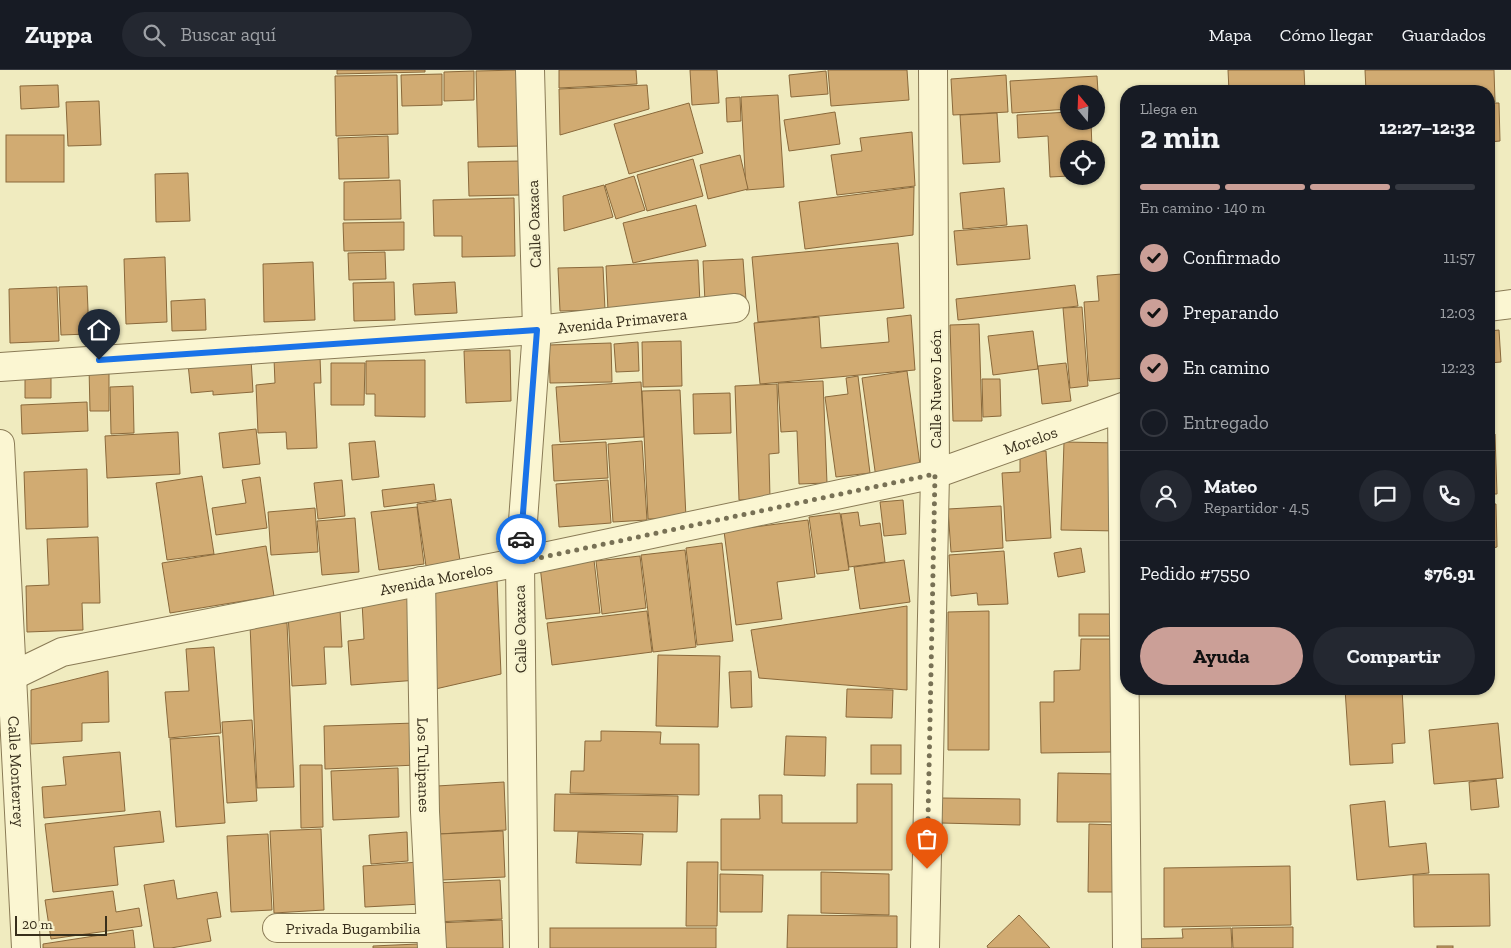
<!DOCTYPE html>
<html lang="es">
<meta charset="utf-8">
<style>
body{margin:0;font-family:"Zilla Slab",serif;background:#242831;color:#f1f3f6;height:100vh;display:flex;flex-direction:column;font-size:19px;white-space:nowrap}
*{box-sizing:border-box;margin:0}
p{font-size:16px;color:#9ea1a6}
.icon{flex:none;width:28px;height:28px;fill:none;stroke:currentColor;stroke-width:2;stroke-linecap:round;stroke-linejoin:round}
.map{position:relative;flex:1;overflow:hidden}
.details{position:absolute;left:1120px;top:15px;width:375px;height:610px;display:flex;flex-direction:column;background:#171b24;border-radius:20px;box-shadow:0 1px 4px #0004}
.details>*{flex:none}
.needle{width:32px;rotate:341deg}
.buttons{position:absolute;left:1060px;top:15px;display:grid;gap:10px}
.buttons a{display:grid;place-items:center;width:45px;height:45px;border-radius:50%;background:#171b24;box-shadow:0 1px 4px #0004;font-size:25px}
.scale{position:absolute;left:15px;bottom:12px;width:92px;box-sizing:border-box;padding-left:5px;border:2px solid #382f1c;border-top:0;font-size:14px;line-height:18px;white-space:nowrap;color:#382f1c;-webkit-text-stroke:4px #f7f3cf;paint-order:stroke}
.pin{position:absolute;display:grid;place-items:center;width:42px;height:42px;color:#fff;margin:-51px -21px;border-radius:50% 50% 50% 0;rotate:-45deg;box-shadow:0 0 5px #0007}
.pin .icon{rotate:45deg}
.courier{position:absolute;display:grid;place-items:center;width:50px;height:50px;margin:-25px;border:4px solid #1a73e8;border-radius:50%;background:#fff;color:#222;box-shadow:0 1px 6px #0007}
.head em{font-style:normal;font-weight:700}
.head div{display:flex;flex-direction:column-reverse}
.head{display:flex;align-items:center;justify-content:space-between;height:85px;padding:0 20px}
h1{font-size:32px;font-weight:700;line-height:38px}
.bar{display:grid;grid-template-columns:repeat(4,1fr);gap:8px 5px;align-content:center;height:60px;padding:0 20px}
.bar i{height:6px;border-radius:4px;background:#363941}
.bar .on{background:#cb9f97}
.bar p{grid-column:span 4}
.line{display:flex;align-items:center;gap:12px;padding:0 20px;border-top:1px solid #363941}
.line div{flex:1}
.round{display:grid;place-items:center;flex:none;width:52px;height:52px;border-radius:26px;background:#242831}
ol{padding:0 20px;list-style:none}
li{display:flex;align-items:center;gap:15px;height:55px}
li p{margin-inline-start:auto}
li .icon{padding:5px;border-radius:50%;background:#cb9f97;color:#111;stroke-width:4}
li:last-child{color:#9ea1a6}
li i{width:28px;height:28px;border:2px solid #363941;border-radius:50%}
.cta{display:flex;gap:10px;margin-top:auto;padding:10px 20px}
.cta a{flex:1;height:58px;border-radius:30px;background:#cb9f97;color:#111;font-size:20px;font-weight:700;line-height:58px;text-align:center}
.cta a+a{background:#242831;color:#f1f3f6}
header{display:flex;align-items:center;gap:30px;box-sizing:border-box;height:70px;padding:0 25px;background:#171b24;border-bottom:1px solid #363941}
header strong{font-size:24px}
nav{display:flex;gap:28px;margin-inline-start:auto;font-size:18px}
.search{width:350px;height:45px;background:#242831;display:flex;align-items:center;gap:12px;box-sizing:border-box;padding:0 18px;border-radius:28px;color:#9ea1a6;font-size:19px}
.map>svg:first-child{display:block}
.building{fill:#d1ab72;stroke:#8a693b}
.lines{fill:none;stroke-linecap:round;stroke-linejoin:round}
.street-casing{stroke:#8a7b56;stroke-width:30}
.street{stroke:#fbf6d2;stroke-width:28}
.done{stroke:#787155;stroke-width:5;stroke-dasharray:0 9}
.route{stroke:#1a73e8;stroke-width:6}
.labels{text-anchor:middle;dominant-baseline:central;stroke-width:4;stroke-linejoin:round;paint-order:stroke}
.street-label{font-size:16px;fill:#382f1c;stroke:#f7f3cf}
</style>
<header>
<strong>Zuppa</strong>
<div class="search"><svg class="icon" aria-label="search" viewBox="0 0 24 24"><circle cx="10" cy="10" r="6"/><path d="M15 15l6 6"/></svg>Buscar aquí</div>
<nav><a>Mapa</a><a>Cómo llegar</a><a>Guardados</a></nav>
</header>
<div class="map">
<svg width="1511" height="878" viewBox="0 0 1511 878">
<rect width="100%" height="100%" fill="#f0ebbf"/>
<g class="building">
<path d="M337 0H425V2L337 4Z"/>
<path d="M521 0 522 76 478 77 476 1Z"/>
<path d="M559 0H636L637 14 559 18Z"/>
<path d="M690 0H717L719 33 692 35Z"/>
<path d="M828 0H907L909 30 831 36Z"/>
<path d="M1228 0H1304L1305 21H1229Z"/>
<path d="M1365 0H1494L1495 32H1489V21H1366Z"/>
<path d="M474 1V30L444 31V2Z"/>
<path d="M826 1 828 24 791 27 789 5Z"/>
<path d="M442 4V35L402 36 401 5Z"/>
<path d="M397 5 398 64 336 66 335 6Z"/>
<path d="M1006 5 1008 42 953 45 951 9Z"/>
<path d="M1097 6 1099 38H1096V24H1069V39L1012 43 1010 11Z"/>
<path d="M58 15 59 37 21 39 20 16Z"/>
<path d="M647 15 649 39 560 65 559 19Z"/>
<path d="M778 25 784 117 746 120 741 27Z"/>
<path d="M740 27 741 51 727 52 726 28Z"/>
<path d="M99 31 101 75 68 76 66 32Z"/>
<path d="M689 33 703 83 629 104 614 54Z"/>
<path d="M1489 33H1499L1500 71 1489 72Z"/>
<path d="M835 42 840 74 789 81 784 50Z"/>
<path d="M1069 42V51H1091L1092 79H1069V106L1050 107 1048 66 1018 68 1017 45Z"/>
<path d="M997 43 1000 92 963 94 960 45Z"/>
<path d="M912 62 915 116 837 125 831 85 862 81 860 68Z"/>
<rect x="6" y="65" width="58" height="47"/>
<path d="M388 66 389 108 339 109 338 68Z"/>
<path d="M740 85 748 119 708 129 700 95Z"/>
<path d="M693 89 703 126 647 141 637 105Z"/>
<path d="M520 91 521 125 469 126 468 92Z"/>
<path d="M188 103 190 151 156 152 155 104Z"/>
<path d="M634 106 645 140 616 149 605 115Z"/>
<path d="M400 110 401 149 344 150V112Z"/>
<path d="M604 115 613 147 564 161 563 126Z"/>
<path d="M914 117 913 165 805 179 799 132Z"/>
<path d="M1004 118 1007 155 963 159 960 123Z"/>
<path d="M514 128 515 186 462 187V166H434L433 130Z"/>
<path d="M696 135 706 176 633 193 623 153Z"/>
<path d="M404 152V180L344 181 343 153Z"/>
<path d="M1027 155 1030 189 957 195 954 161Z"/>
<path d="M898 173 904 238 758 252 752 187Z"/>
<path d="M385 182 386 209 349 210 348 183Z"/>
<path d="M165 187 167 252 126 254 124 189Z"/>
<path d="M743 189 746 230 705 232 703 191Z"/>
<path d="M698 190 700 234 608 241 606 196Z"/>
<path d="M313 192 315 250 264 252 263 194Z"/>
<path d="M603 197 605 240 560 241 558 198Z"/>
<path d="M1122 204 1126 308 1089 311 1084 232 1099 231 1097 206Z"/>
<path d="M394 212 395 250 354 251 353 213Z"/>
<path d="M455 212 457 243 415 245 413 214Z"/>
<path d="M1075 215 1078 236 958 250 956 229Z"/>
<path d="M87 216 89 264 61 265 59 217Z"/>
<path d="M57 217 59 271 10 273 9 219Z"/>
<path d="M205 229 206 260 172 261 171 231Z"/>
<path d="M1082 237 1088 316 1070 318 1063 238Z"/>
<path d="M911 245 915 300 760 314 754 253 819 247 821 278 889 272 887 248Z"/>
<path d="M979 254 982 351H953L950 255Z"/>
<path d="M1499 260 1501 292 1489 293V261Z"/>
<path d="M1033 261 1038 299 993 305 988 266Z"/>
<path d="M681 271 682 316 643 317 642 272Z"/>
<path d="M638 272 639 301 616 302 614 274Z"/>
<path d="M611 273 612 312 550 313 549 275Z"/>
<path d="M510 280 511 331 466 333 464 281Z"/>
<path d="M320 287 321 313H314L317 378 287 379 286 362 258 363 256 315 275 313 274 289Z"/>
<path d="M251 289 253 322 213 325V321L191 323 188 294Z"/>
<path d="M425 290V347L375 346V324H366V291Z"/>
<path d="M331 293H365L364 335H331Z"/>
<path d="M1066 293 1071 331 1042 334 1038 296Z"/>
<path d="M109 296V341H90L89 297Z"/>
<path d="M51 299V328H25V300Z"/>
<path d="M907 301 921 402 876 408 862 308Z"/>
<path d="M858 306 870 403 836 407 825 327 848 324 846 308Z"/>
<path d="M982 309H1000L1001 346 983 347Z"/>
<path d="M823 311 827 413 799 414 797 361 781 362 778 313Z"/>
<path d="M641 312 644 367 560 372 556 317Z"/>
<path d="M777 314 779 383 769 384 770 429 739 430 735 316Z"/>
<path d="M133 316 134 363 111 364 110 317Z"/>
<path d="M680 320 686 448 648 449 642 321Z"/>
<path d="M730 323 731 363 694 364 693 324Z"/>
<path d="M87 332 88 361 22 364 21 335Z"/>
<path d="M256 359 260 394 223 398 219 363Z"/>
<path d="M178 362 180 404 107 408 105 366Z"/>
<path d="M1489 364H1495L1497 424H1489Z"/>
<path d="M375 371 379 407 352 410 349 373Z"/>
<path d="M642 371 647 450 613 452 608 374Z"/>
<path d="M606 372 608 408 554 411 552 375Z"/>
<path d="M1064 372 1120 373 1118 461 1061 460Z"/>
<path d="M1046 381 1051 468 1006 471 1002 403 1020 402V382Z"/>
<path d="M87 399 88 457 26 459 24 402Z"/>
<path d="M202 406 214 484 167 490 156 413Z"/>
<path d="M260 407 267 458 216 465 212 438 246 433 242 410Z"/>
<path d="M342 410 345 446 318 449 314 413Z"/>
<path d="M608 410 611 453 559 457 556 414Z"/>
<path d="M434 414 436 430 384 437 382 420Z"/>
<path d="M451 429 460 491 426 496 417 434Z"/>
<path d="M903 430 906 464 884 466 880 432Z"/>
<path d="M1489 434H1496L1497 477 1489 479Z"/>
<path d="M1001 436 1003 478 951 482 948 439Z"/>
<path d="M417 437 424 494 379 500 371 442Z"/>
<path d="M315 438 318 482 271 485 268 442Z"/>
<path d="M858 442 860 456 880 453 885 492 849 497 841 444Z"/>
<path d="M840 443 849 500 817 504 809 447Z"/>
<path d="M355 448 359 502 322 505 317 451Z"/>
<path d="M808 450 815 507 777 512 782 549 736 555 724 461Z"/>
<path d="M98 467 100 533H82L83 560 27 562 26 516 49 515 47 469Z"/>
<path d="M722 473 733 571 697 575 686 478Z"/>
<path d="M266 476 274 526 170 543 162 493Z"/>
<path d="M1081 478 1085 502 1058 507 1054 483Z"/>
<path d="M685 480 696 577 653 582 641 485Z"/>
<path d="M1004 481 1008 534 978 535 977 523 951 526 949 485Z"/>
<path d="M640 486 646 538 602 544 596 491Z"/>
<path d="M594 490 600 543 546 549 540 496Z"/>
<path d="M904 490 910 532 860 539 854 497Z"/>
<path d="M497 510 501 604 431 620 426 514Z"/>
<path d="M412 528 418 610 351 615 348 571 364 569 362 532Z"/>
<path d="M907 536V620L759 608 751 560Z"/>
<path d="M340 540 342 577H324L326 614 292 616 288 543Z"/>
<path d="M647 541 652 582 552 595 547 553Z"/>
<path d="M989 541V680H948V542Z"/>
<rect x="1079" y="544" width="37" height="22"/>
<path d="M287 553 294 717 257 718 250 555Z"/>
<path d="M1081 569H1114V682L1041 683 1040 632H1054V601L1080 600Z"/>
<path d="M214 577 221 663 169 668 165 622 189 621 186 579Z"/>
<path d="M658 585 720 586 718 657 656 656Z"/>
<path d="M108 601 109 652 82 653V671L31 674V620Z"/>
<path d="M751 601 752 637 731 638 729 602Z"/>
<path d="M847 619 893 620 892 648 846 647Z"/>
<path d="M1345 619H1402L1405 673 1392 674 1393 693 1350 695Z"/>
<path d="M252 650 257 731 227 733 222 652Z"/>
<path d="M415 653 417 695 325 699 324 656Z"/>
<path d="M1498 653 1503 708 1434 714 1429 660Z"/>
<path d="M601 661 661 662 660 674H699V725L570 723 571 701H584L585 671H601Z"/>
<path d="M219 666 225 753 176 757 170 669Z"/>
<path d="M786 666 826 667 825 706 784 705Z"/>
<rect x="871" y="675" width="30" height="29"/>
<path d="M120 682 125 741 44 748 42 717 66 715 63 687Z"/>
<path d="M300 695H322L323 757 301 758Z"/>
<path d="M398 698 399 747 333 750 331 701Z"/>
<path d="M1058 703 1120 704V752H1057Z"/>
<path d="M1496 709 1499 737 1471 740 1469 712Z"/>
<path d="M504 712 506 760 439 764 437 716Z"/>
<path d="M857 714H892V800H721V749H760L759 725H782V753H857Z"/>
<path d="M555 724 678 726 677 762 554 761Z"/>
<path d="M941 728 1020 729V755L941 753Z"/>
<path d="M1385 731 1389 777 1426 773 1429 803 1357 810 1350 735Z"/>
<path d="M160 741 164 772 114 777 118 815 53 822 45 754Z"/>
<path d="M1089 754 1119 755 1117 822H1088Z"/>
<path d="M321 759 324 840 274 843 270 761Z"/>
<path d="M503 761 505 807 442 810 440 764Z"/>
<path d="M407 762 408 791 371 794 369 765Z"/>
<path d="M578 762 643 764 641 795 576 793Z"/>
<path d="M268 764 272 840 231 842 227 766Z"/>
<path d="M419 792 422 834 365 837 363 796Z"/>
<path d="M687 792H718L717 856H686Z"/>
<path d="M1290 796 1291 855 1164 857V798Z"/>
<path d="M821 802 889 804V845L821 843Z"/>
<path d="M720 804 763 805 762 842H720Z"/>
<path d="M1489 804 1490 856 1414 857 1413 805Z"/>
<path d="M174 810 177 829 217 822 221 847 207 849 211 871 171 878H154L144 815Z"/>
<path d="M500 810 502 849 434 852 433 813Z"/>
<path d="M113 821 116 842 139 838 142 856 51 869 45 830Z"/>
<path d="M788 845 897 846V878H787Z"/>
<path d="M1019 845 1050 878H988L987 876Z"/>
<path d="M502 850 503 878H438L437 853Z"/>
<path d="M1293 857V878H1233L1232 858Z"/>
<rect x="550" y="858" width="166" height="20"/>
<path d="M1231 858 1232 878H1137V869L1183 868 1182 859Z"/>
<path d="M133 860 135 878H43V874Z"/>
<path d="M418 874V878H373V876Z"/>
<rect x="1437" y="876" width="16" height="2"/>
</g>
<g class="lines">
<g class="street-casing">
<g id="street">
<path d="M1489 237 1511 234"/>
<path id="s1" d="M0 297 537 260 735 238"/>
<path d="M1122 338 1127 878"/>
<path id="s2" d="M0 374 26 878"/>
<path id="s3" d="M421 511 425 742 432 878"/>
<path id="s4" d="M0 612 62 582 520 492 935 404 1126 336"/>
<path id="s5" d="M277 858H431"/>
<path d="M524 878 520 492 537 260 530 0"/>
<path d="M925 878 935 404 933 0"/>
</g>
</g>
<use href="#street" class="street"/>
</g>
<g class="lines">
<path class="done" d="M521 469 520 492 935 404 927 799"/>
<path class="route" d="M99 290 537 260 521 469"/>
</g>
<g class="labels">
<g class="street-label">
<text transform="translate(534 154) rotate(-92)">Calle Oaxaca</text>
<text stroke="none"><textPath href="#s1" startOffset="624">Avenida Primavera</textPath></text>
<text transform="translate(935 319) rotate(-90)">Calle Nuevo León</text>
<text stroke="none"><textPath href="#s4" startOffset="1061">Morelos</textPath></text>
<text stroke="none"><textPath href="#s4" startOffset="450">Avenida Morelos</textPath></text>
<text transform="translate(520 559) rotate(-91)">Calle Oaxaca</text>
<text stroke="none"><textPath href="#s3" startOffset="184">Los Tulipanes</textPath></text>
<text stroke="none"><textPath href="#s2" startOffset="328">Calle Monterrey</textPath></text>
<text stroke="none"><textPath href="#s5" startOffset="76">Privada Bugambilia</textPath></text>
</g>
</g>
</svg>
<div class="buttons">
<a><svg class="needle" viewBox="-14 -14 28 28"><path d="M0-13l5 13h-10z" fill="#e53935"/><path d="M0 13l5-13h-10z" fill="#9ea1a6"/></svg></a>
<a><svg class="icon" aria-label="locate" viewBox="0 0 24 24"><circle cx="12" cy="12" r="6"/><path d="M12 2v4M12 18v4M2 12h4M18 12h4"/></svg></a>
</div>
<div class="scale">20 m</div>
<div class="pin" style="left:927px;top:799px;background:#ea580c"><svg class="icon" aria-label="bag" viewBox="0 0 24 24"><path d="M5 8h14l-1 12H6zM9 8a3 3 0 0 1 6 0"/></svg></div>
<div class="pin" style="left:99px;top:290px;background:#1f2937"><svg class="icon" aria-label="home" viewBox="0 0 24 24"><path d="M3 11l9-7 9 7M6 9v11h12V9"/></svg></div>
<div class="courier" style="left:521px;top:469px"><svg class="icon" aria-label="car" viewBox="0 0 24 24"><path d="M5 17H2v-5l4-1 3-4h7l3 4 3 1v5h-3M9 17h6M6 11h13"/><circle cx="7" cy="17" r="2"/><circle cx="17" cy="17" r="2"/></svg></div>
<section class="details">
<div class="head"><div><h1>2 min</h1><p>Llega en</p></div><em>12:27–12:32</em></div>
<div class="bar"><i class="on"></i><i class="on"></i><i class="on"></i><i></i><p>En camino · 140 m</p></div>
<ol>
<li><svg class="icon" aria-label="check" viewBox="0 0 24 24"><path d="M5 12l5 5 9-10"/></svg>Confirmado<p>11:57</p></li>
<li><svg class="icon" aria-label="check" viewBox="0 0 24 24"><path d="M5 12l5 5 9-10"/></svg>Preparando<p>12:03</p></li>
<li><svg class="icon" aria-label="check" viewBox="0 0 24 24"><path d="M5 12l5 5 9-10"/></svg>En camino<p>12:23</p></li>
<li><i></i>Entregado</li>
</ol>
<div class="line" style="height:90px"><a class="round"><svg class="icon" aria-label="person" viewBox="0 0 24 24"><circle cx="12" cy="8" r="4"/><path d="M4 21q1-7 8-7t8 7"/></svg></a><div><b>Mateo</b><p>Repartidor · 4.5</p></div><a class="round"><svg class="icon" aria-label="chat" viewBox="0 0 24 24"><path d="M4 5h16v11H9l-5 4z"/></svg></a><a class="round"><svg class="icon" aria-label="phone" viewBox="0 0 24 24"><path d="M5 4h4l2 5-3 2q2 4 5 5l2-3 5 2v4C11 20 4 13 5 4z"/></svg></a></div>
<div class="line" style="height:65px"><div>Pedido #7550</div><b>$76.91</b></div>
<div class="cta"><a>Ayuda</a><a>Compartir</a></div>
</section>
</div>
